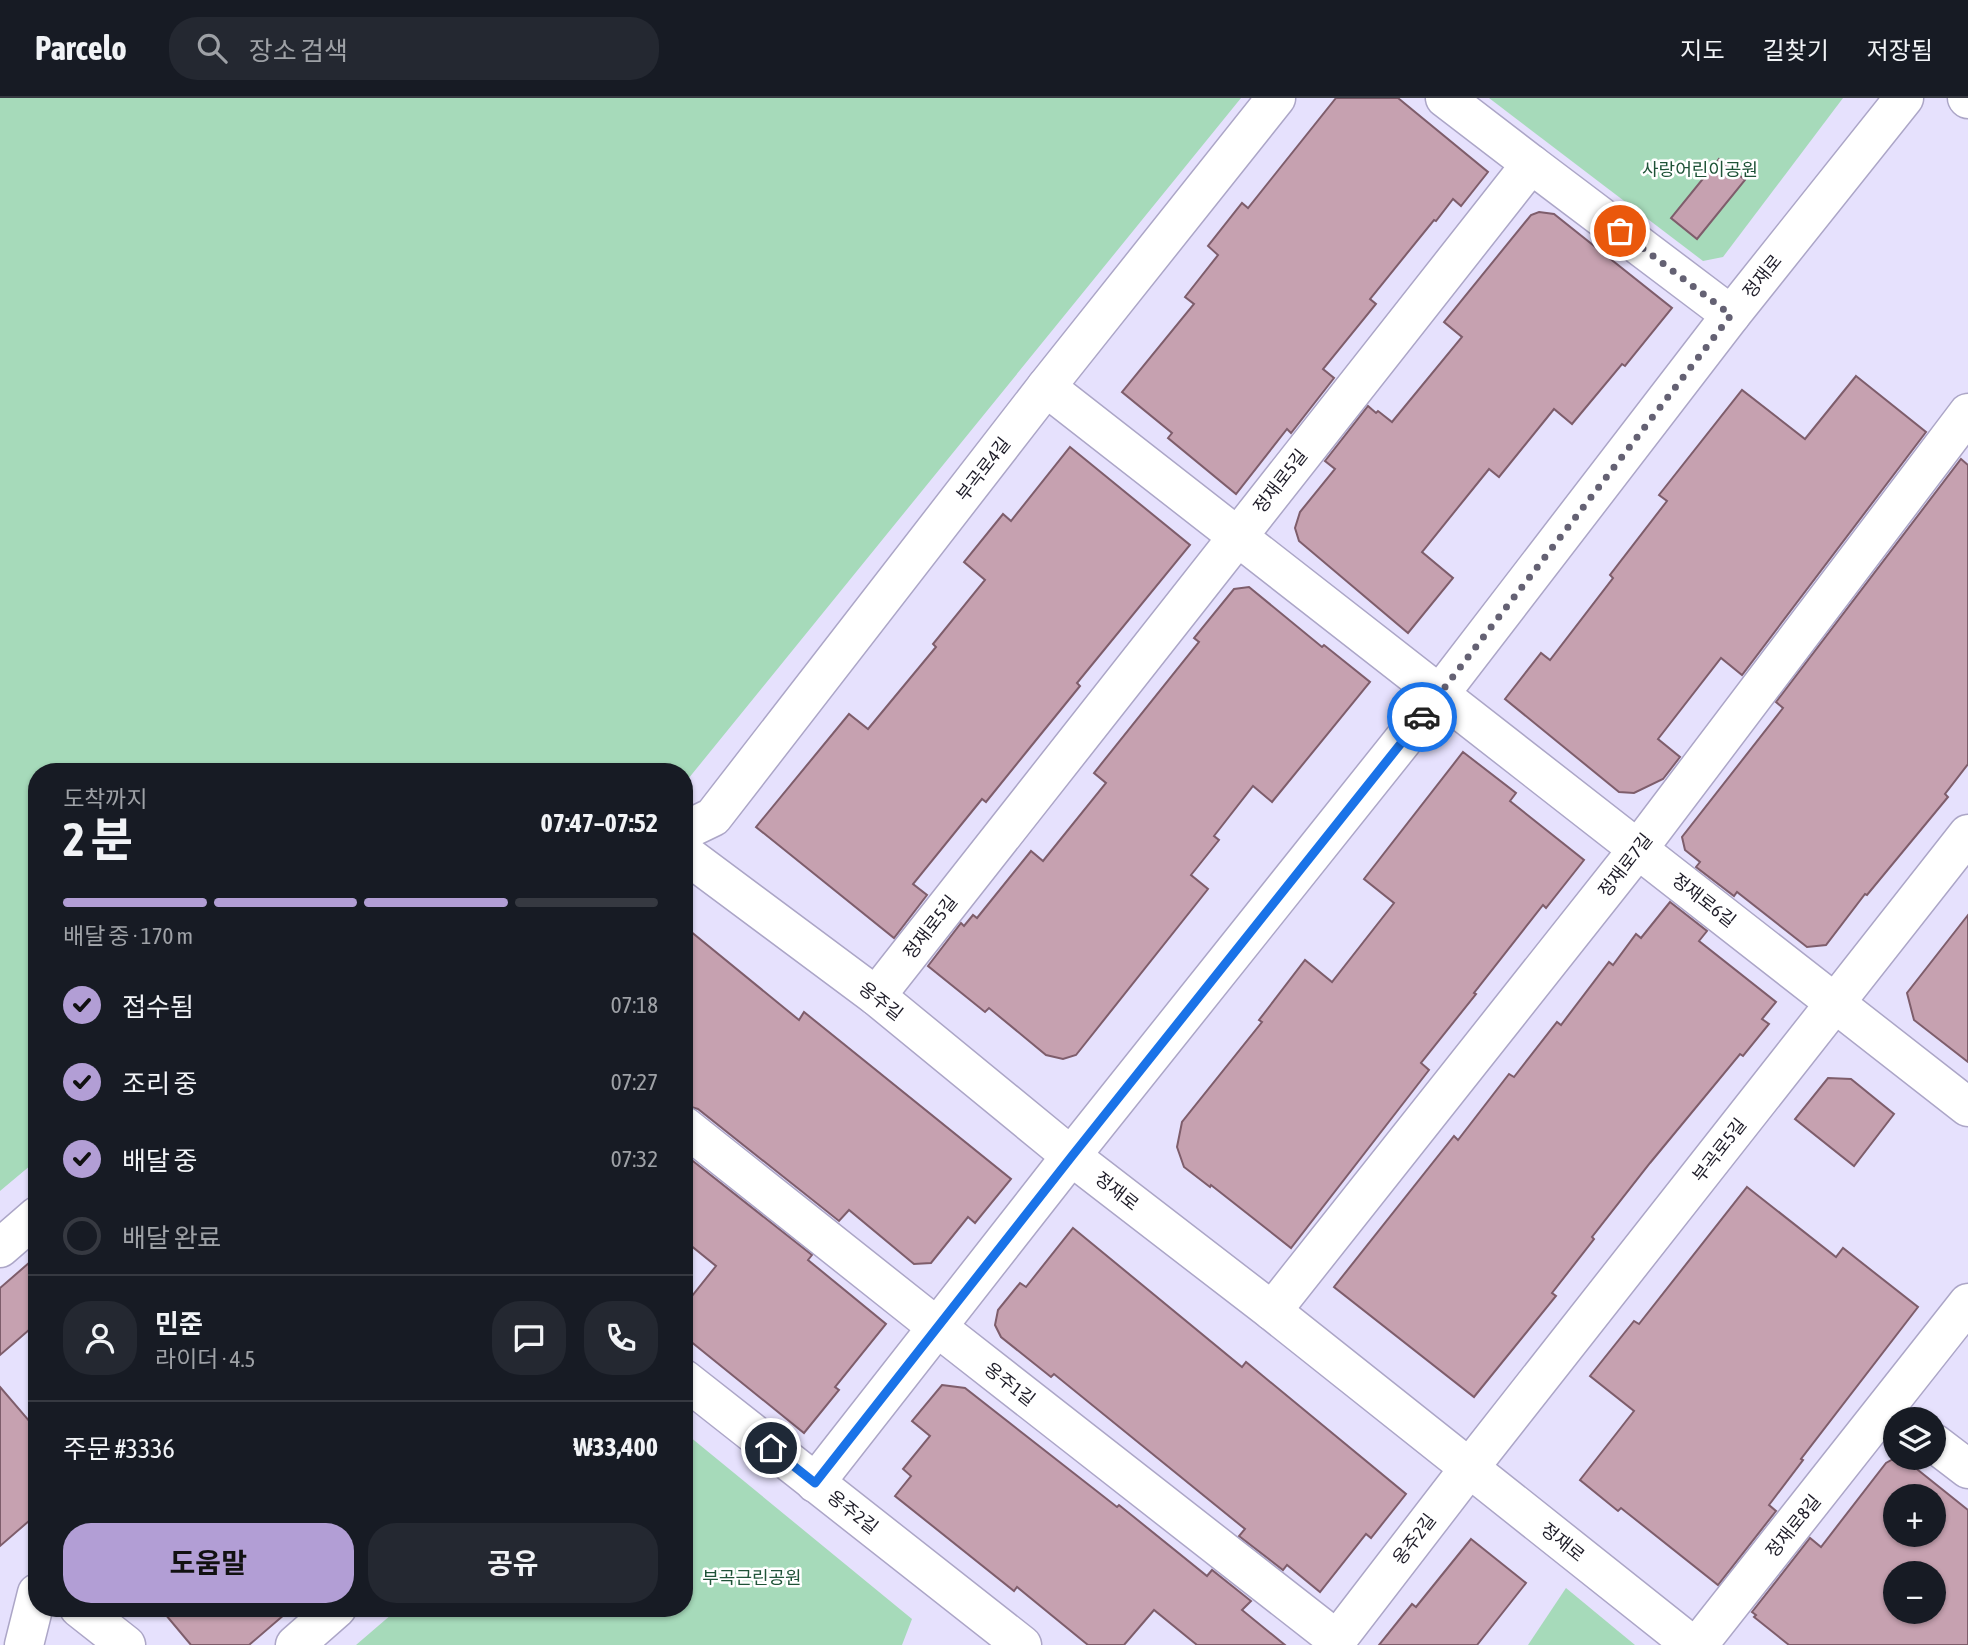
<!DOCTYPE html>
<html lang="ko">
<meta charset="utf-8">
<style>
body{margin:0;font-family:"Asap Condensed","Noto Sans KR",sans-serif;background:#242831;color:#f1f3f6;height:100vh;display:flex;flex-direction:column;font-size:26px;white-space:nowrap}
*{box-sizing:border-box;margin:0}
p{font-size:23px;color:#9ea1a6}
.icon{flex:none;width:38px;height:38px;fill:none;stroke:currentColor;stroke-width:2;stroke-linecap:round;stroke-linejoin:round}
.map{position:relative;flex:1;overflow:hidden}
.sheet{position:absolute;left:28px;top:665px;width:665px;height:854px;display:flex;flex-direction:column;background:#171b24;border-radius:28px;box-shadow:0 2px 5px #0004}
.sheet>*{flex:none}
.fabs{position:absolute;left:1883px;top:1309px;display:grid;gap:14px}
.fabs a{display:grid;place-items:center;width:63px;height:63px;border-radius:50%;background:#171b24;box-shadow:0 2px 5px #0004;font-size:35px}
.pin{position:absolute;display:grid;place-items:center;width:60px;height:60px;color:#fff;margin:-30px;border:4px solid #fff;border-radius:50%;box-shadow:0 2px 7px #0007}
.courier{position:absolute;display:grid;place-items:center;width:70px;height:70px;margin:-35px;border:5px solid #1a73e8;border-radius:50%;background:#fff;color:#222;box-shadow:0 2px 9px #0007}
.summary em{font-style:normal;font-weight:700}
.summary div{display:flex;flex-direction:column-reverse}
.summary{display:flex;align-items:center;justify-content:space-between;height:119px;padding:0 35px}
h1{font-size:46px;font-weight:700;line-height:52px}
.bar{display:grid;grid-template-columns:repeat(4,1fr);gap:10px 7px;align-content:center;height:84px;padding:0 35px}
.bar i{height:9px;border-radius:5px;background:#363941}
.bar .current{background:#b29ed5}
.bar p{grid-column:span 4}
.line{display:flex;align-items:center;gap:18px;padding:0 35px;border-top:2px solid #363941}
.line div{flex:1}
.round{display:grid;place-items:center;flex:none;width:74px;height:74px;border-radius:28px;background:#242831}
ol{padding:0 35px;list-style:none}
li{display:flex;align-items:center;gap:21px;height:77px}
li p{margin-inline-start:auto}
li .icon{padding:7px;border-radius:50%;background:#b29ed5;color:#111;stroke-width:4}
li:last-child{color:#9ea1a6}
li i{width:38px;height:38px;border:4px solid #363941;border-radius:50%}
.button{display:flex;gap:14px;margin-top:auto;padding:14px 35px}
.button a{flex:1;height:80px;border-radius:28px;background:#b29ed5;color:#111;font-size:28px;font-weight:700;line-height:80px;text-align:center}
.button a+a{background:#242831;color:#f1f3f6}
header{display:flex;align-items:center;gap:42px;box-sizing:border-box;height:98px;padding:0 35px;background:#171b24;border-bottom:2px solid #363941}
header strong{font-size:33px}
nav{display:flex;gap:38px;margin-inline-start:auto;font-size:24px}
.search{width:490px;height:63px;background:#242831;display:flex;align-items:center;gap:18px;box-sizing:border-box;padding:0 24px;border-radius:28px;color:#9ea1a6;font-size:26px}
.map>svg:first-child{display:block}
.green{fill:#a6daba}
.building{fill:#c6a1b0;stroke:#7e5d6b;stroke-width:2;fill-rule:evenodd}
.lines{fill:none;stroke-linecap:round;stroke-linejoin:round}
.minor-casing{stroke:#aca6c7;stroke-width:41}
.minor{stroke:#fff;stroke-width:38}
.done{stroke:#646173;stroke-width:7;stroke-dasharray:0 12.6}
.route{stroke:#1a73e8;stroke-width:9}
.labels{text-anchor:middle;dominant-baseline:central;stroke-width:5;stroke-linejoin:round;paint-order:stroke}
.park-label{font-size:18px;fill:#1e5337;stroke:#fff}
.street-label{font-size:18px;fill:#1e1c28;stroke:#fff}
</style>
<header>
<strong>Parcelo</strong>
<div class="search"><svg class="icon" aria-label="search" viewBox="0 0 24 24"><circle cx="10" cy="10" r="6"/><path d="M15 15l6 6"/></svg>장소 검색</div>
<nav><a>지도</a><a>길찾기</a><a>저장됨</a></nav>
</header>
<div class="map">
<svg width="1968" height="1547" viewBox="0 0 1968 1547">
<rect width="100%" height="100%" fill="#e6e1fd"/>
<g class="green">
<path d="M0 0H1241L684 686V674H37V1062L0 1093Z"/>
<path d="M1489 0H1843L1723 159 1703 163Z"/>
<path d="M684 1334 912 1521 902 1547H356L399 1510H684Z"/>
<path d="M1566 1490 1635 1547H1528Z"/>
</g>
<g class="building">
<path d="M1336 0H1398L1488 74 1461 108 1453 101 1436 123 1434 122 1370 201 1376 206 1323 271 1334 280 1291 335 1287 331 1236 396 1168 340 1172 335 1122 294 1194 206 1185 199 1218 157 1208 148 1242 105 1248 110Z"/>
<path d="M1719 61 1745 82 1697 141 1671 120Z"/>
<path d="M1539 114 1554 116 1672 210 1625 268 1622 266 1572 326 1554 311 1499 379 1489 371 1422 454 1453 480 1408 535 1299 443 1295 430 1300 414 1335 371 1325 363 1368 308 1376 315 1378 313 1392 324 1462 239 1444 224 1531 117Z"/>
<path d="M1856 278 1926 334 1742 577 1721 560 1658 641 1680 659 1663 681 1634 695 1619 694 1505 601 1541 555 1550 562 1613 480 1610 477 1667 403 1659 397 1742 292 1805 341Z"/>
<path d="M1070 349 1190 447 1077 585 1080 588 1028 652 986 704 982 701 913 786 927 797 894 840 756 729 849 616 868 631 936 549 933 546 985 482 964 464 1003 416 1011 423Z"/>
<path d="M1961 361 1968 367V666L1945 696 1948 699 1867 797 1865 796 1826 847 1807 849 1737 794 1734 798 1696 769 1700 764 1685 752 1682 739 1783 610 1776 604Z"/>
<path d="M1249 489 1322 549 1324 547 1370 584 1272 704 1253 688 1214 738 1219 742 1191 777 1208 791 1076 957 1063 961 1046 957 989 910 985 914 928 868 961 825 964 828 973 817 977 820 1031 753 1043 763 1106 685 1094 675 1199 544 1194 540 1234 491Z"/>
<path d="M1463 654 1516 695 1510 703 1584 762 1546 810 1543 807 1474 895 1476 896 1421 965 1429 972 1291 1150 1211 1087 1210 1089 1184 1069 1177 1049 1182 1024 1262 924 1259 922 1305 862 1332 884 1394 805 1364 781Z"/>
<path d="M1670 804 1707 833 1699 843 1776 904 1762 921 1769 926 1743 958 1740 956 1650 1065 1592 1139 1594 1141 1552 1195 1556 1198 1474 1299 1334 1189 1454 1038 1458 1042 1509 976 1514 979 1557 924 1561 927 1609 864 1613 867 1636 836 1641 840Z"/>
<path d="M1968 817V964L1914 922 1907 895Z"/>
<path d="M684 828 799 922 804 914 1011 1081 975 1125 968 1119 931 1165 914 1166 849 1112 839 1123 698 1011 684 1007Z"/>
<path d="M1828 980 1851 981 1894 1016 1854 1068 1795 1021Z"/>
<path d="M684 1056 812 1157 808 1162 886 1226 835 1289 839 1292 804 1335 684 1238V1208L716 1168 684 1142Z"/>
<path d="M1747 1089 1836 1159 1843 1150 1918 1209 1801 1361 1803 1362 1769 1407 1776 1413 1718 1487 1621 1410 1618 1413 1580 1382 1634 1313 1590 1278 1634 1223 1639 1226Z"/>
<path d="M1073 1130 1242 1269 1246 1264 1406 1396 1371 1440 1366 1436 1320 1494 1287 1467 1283 1472 1239 1438 1245 1431 1054 1276 1051 1279 1001 1239 995 1227 998 1212 1020 1185 1026 1189Z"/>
<path d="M37 1158V1225L0 1257V1190Z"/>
<path d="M942 1287 965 1290 1117 1409 1119 1407 1207 1478 1212 1472 1251 1503 1242 1512 1285 1547H1197L1154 1512 1124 1547H1088L1017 1489 1014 1493 895 1398 911 1378 903 1371 930 1338 912 1323Z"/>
<path d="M0 1289 37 1332V1416L0 1448Z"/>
<path d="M1895 1360H1903L1968 1412V1547H1789L1754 1519 1756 1517 1752 1514 1810 1440 1821 1449 1886 1365ZM1895 1398H1934V1437H1895ZM1895 1475H1934V1514H1895Z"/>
<path d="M1471 1441 1526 1485 1477 1547H1379L1412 1506 1416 1509Z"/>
<path d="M160 1510H292L249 1547H191Z"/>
</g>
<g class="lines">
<g class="minor-casing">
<g id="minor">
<path d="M1445 0 1531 66"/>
<path d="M1967 0 1968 1"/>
<path d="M1046 289 1968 1009"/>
<path d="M684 733 713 719 1046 289 1276 0"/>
<path d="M684 755 876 898 1071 1058 815 1385"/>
<path d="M876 898 1531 66 1731 217"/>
<path d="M684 1028 937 1229 1337 1542"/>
<path d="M0 1150 37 1118"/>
<path d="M1272 1213 1638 751 1968 315"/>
<path d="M684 1281 1022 1547"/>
<path d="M1934 1345 1968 1371"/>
<path d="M79 1510 126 1547"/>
<path d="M24 1547 37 1495"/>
<path d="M295 1547 337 1510"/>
<path d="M1333 1547 1470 1369 1968 736"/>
<path d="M1692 1547 1272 1213 1071 1058 1439 597 1731 217 1904 0"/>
<path d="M1698 1547 1968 1205"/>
</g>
</g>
<use href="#minor" class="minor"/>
</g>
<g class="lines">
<path class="done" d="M1422 619 1731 217 1620 133"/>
<path class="route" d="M771 1350 815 1385 1072 1058 1422 619"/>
</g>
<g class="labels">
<g class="park-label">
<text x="1700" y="71">사랑어린이공원</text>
<text x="752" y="1479">부곡근린공원</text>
</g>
<g class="street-label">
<text transform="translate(1762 178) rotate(-51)">정재로</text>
<text transform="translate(983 371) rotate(-52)">부곡로4길</text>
<text transform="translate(1280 383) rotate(-52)">정재로5길</text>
<text transform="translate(1625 767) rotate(-52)">정재로7길</text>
<text transform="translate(1704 802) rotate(38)">정재로6길</text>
<text transform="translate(930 829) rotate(-52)">정재로5길</text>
<text transform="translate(881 903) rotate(38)">옹주길</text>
<text transform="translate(1719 1052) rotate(-52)">부곡로5길</text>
<text transform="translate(1117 1093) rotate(38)">정재로</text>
<text transform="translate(1010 1286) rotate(38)">옹주1길</text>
<text transform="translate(853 1414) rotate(38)">옹주2길</text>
<text transform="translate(1793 1428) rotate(-51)">정재로8길</text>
<text transform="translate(1414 1441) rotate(-53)">옹주2길</text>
<text transform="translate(1563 1444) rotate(39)">정재로</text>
</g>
</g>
</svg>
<div class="fabs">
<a><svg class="icon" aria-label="layers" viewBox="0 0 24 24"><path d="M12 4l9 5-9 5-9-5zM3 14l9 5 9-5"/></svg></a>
<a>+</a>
<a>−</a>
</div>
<div class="pin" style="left:1620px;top:133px;background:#ea580c"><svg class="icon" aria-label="bag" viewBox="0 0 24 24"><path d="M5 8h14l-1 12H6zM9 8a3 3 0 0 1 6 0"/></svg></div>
<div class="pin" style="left:771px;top:1350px;background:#1f2937"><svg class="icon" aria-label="home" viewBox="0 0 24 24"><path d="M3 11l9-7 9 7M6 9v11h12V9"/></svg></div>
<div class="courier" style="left:1422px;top:619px"><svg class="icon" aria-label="car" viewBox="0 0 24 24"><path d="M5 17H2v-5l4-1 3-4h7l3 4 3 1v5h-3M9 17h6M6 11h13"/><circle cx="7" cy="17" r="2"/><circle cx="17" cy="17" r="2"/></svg></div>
<section class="sheet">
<div class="summary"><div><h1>2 분</h1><p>도착까지</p></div><em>07:47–07:52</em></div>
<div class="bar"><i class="current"></i><i class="current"></i><i class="current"></i><i></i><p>배달 중 · 170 m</p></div>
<ol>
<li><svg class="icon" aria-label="check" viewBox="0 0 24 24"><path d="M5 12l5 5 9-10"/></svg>접수됨<p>07:18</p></li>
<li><svg class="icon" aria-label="check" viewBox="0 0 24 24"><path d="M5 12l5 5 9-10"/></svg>조리 중<p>07:27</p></li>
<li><svg class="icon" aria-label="check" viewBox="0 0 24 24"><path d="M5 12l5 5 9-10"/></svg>배달 중<p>07:32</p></li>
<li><i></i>배달 완료</li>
</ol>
<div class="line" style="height:126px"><a class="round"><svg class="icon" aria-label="person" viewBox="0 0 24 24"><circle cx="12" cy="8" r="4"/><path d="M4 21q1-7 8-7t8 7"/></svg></a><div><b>민준</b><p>라이더 · 4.5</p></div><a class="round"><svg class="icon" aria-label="chat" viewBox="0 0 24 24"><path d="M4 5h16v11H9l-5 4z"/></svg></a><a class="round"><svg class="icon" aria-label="phone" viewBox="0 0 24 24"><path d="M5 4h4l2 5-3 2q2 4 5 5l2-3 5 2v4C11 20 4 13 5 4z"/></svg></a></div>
<div class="line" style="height:91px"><div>주문 #3336</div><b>₩33,400</b></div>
<div class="button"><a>도움말</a><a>공유</a></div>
</section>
</div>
